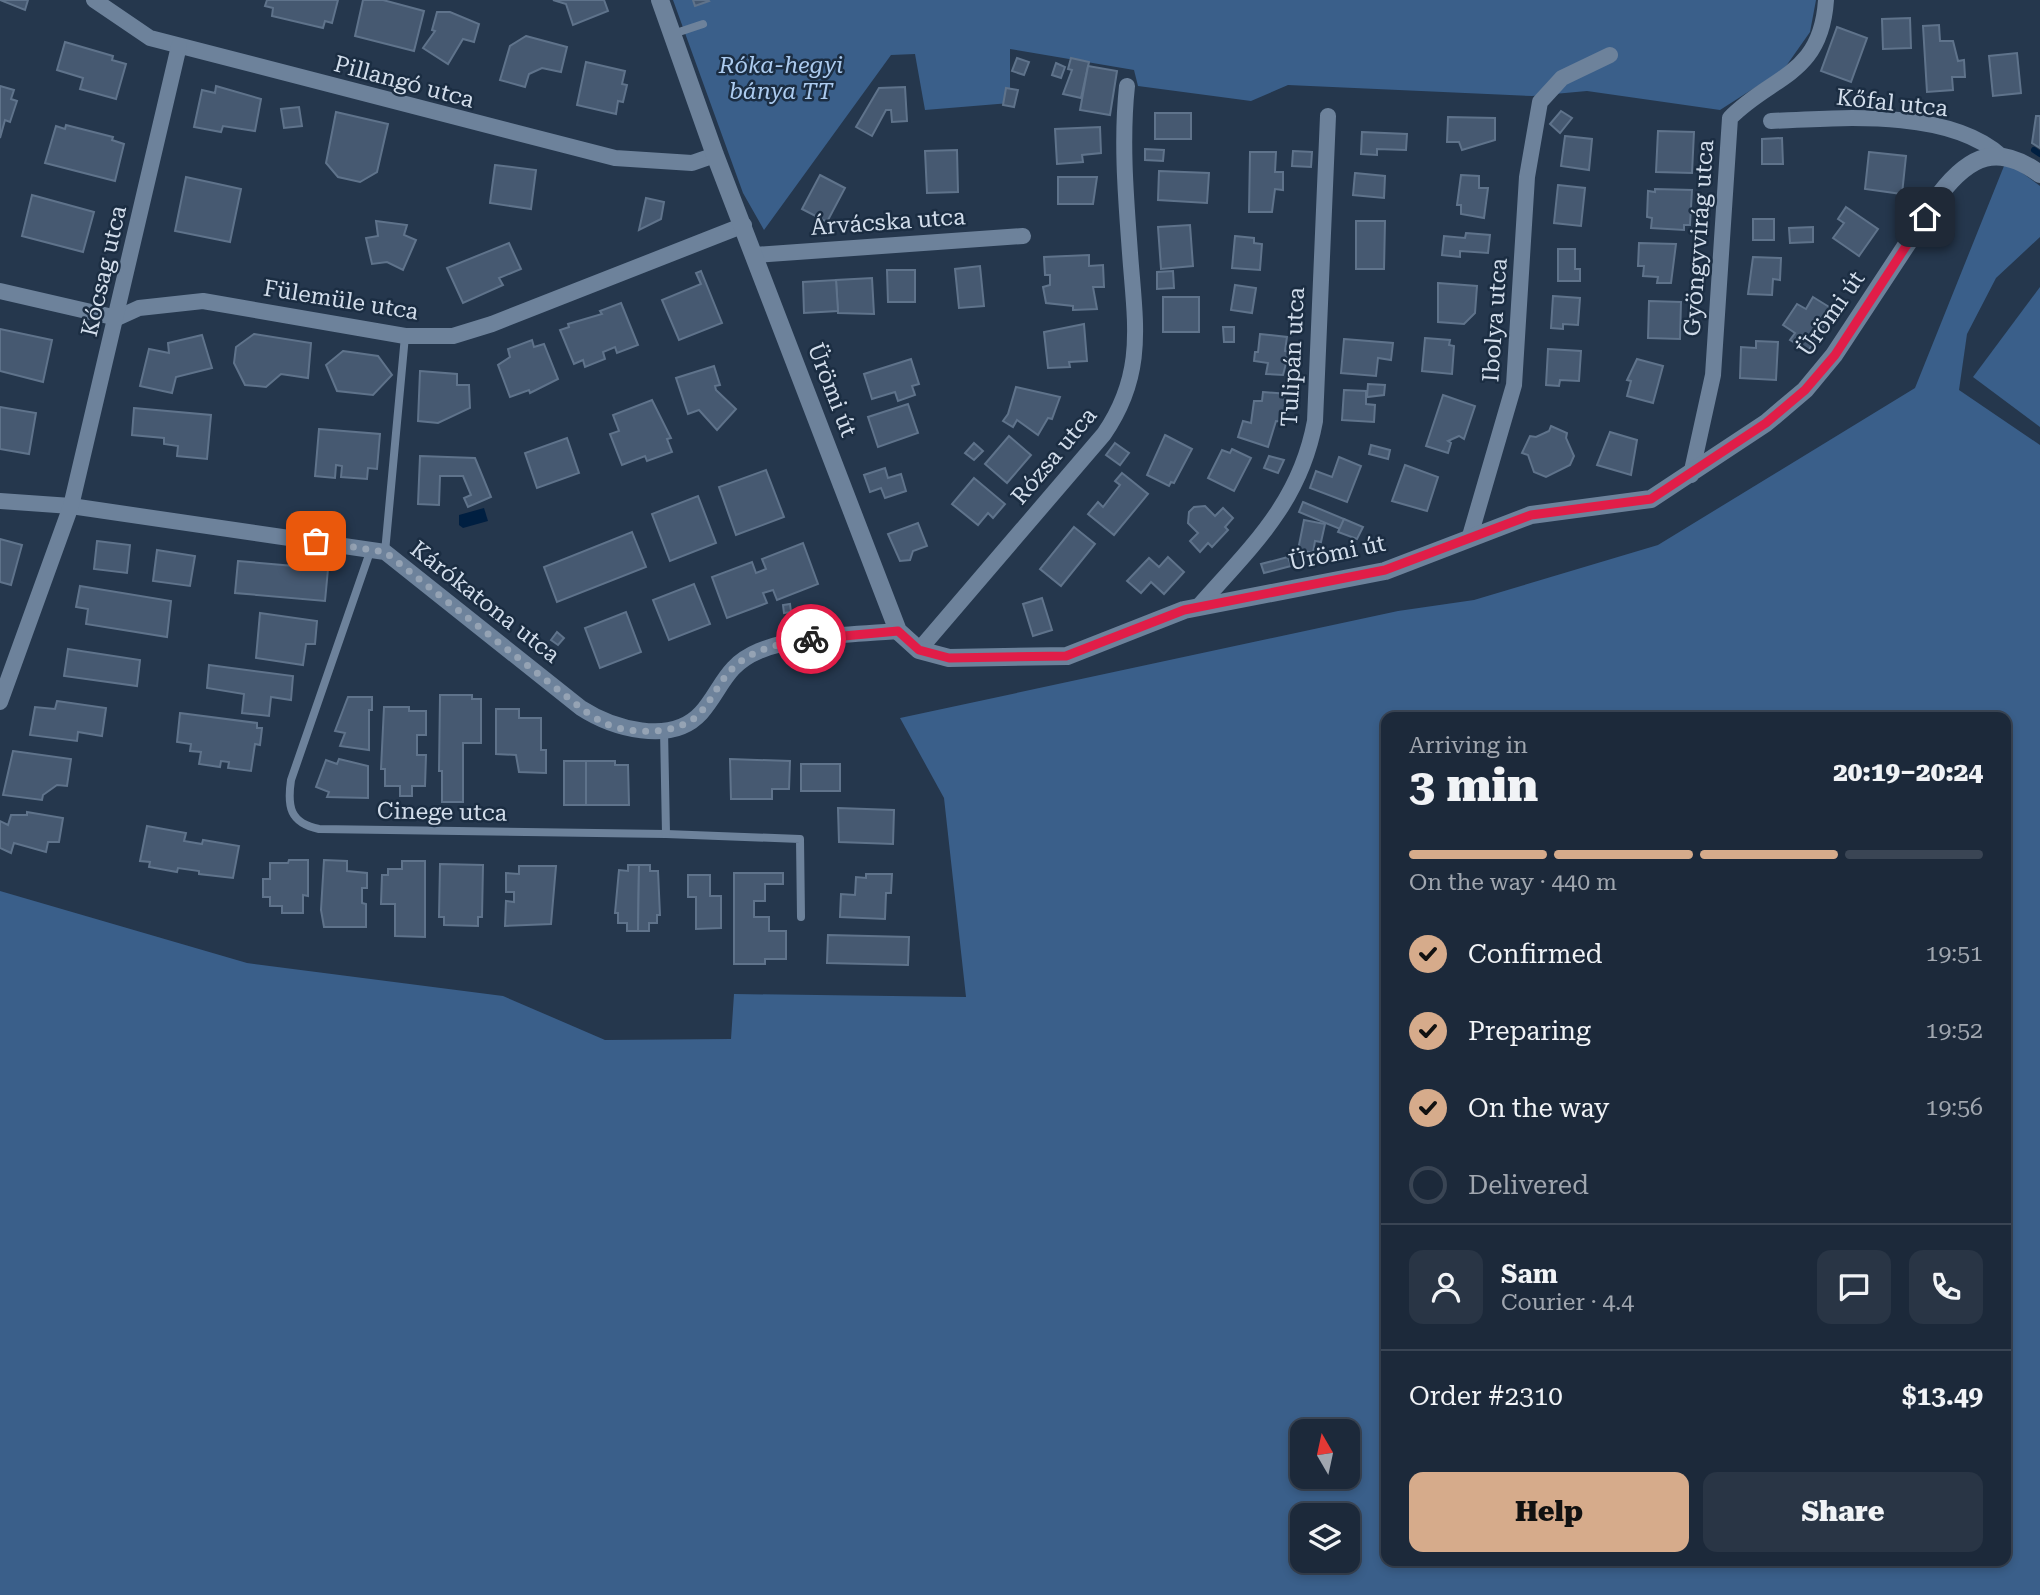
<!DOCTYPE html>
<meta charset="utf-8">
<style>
body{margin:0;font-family:"Roboto Serif",serif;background:#293545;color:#f1f3f6;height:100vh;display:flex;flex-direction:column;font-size:26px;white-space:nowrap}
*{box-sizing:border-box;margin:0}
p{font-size:23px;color:#a0a6af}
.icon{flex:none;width:38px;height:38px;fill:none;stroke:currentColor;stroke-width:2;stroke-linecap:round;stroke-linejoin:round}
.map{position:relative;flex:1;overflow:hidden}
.panel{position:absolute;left:1381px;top:712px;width:630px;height:854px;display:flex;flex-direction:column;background:#1c293a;border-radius:14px;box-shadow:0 4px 10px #0003,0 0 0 2px #3a4554}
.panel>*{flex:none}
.needle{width:46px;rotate:351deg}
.fabs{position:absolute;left:1290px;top:1419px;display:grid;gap:14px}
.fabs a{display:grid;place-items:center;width:70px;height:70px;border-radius:14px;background:#1c293a;box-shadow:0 4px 10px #0003,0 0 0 2px #3a4554;font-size:35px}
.pin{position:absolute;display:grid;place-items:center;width:60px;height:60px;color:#fff;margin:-30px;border-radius:14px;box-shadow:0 4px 10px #0006}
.courier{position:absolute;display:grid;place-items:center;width:70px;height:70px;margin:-35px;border:5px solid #e11d48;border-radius:50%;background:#fff;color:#222;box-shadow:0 2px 9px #0007}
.head em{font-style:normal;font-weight:800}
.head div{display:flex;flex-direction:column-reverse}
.head{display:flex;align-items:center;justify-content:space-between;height:119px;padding:0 28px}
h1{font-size:46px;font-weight:800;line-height:52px}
.bar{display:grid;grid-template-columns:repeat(4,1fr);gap:10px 7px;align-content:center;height:84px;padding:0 28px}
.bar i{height:9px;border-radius:5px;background:#3a4554}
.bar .active{background:#d6ab8b}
.bar p{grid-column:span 4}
.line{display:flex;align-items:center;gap:18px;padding:0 28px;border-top:2px solid #3a4554}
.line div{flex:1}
.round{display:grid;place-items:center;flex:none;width:74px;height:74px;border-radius:14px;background:#293545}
ol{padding:0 28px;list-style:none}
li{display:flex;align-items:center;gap:21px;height:77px}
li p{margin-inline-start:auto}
li .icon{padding:7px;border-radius:50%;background:#d6ab8b;color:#111;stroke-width:4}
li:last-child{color:#a0a6af}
li i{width:38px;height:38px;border:4px solid #3a4554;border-radius:50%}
.action{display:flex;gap:14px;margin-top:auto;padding:14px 28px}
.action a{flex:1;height:80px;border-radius:14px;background:#d6ab8b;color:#111;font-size:28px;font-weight:800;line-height:80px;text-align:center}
.action a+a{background:#293545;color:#f1f3f6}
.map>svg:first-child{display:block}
.green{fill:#3a5f8a;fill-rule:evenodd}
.water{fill:#001f41}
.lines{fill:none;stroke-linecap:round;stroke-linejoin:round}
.stream{stroke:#001f41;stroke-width:6}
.building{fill:#465971;stroke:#5f738b;stroke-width:2}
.service{stroke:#6d829b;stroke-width:8}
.minor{stroke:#6d829b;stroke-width:16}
.tertiary{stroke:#6d829b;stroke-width:18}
.done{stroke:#95a3b4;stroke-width:7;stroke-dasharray:0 12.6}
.route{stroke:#e11d48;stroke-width:9}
.labels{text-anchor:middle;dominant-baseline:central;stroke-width:5;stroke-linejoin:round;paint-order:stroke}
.park-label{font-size:23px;font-style:italic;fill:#accbef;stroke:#1b2d42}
.street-label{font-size:23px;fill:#d2ddeb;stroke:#1b2d42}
</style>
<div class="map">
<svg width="2040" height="1595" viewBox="0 0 2040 1595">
<rect width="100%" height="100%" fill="#25374d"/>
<g class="green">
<path d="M673 0H1816L1810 32 1784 69 1720 110 1587 91 1532 96 1288 85 1251 101 1138 86 1134 70 1010 49V103L925 110 915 54 891 55 764 230 743 193Z"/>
<path d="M2006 161 2040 186V237L1996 278 1967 334 1959 390 2040 445V1595H0V891L247 963 503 996 605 1040 731 1039 734 994 966 997 944 798 900 718 1398 611 1474 600 1658 545 1915 388ZM1386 718H2006V1561H1386ZM1302 1432H1348V1477H1302ZM1302 1516H1348V1561H1302Z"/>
<path d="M2040 287V427L1973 377Z"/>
</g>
<path class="water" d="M484 508 488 521 463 528 459 525V515Z"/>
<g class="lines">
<path class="stream" d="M2034 150 2040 154"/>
</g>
<g class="building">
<path d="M0 0H28L25 10Z"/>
<path d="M267 0H338L332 23 325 21 323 28 272 16 273 8 265 6Z"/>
<path d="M363 0H383L424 11 414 51 355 36Z"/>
<path d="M553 0H604L608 11 573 25 566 4Z"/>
<path d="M693 0H708L709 1 695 6Z"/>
<path d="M437 12H450L479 24 474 42 463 39 448 64 423 48 435 31 432 30Z"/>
<path d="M1910 18 1911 48 1883 49 1882 19Z"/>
<path d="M1939 25 1940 41H1953L1958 61 1964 60 1965 77H1952L1953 90 1927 92 1923 26Z"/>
<path d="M1837 27 1867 38 1851 82 1821 71Z"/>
<path d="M526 36 567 47 561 72 542 68 529 74 525 87 500 80 510 46Z"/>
<path d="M65 42 113 56 112 60 126 64 116 99 80 89 83 78 57 70Z"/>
<path d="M2017 53 2021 93 1993 96 1989 56Z"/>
<path d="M1017 58 1029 62 1024 75 1012 71Z"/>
<path d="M1071 58 1089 62 1081 98 1063 94 1072 70 1068 69Z"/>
<path d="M586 62 625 71 622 84 627 85 623 102 618 101 616 114 577 105Z"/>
<path d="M1056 63 1065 67 1061 78 1052 75Z"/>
<path d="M1088 66 1117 71 1110 115 1080 110Z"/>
<path d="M0 86 14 90 11 99 17 101 10 122 5 120 0 138Z"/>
<path d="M216 86 261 99 255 131 223 126 221 132 194 127 202 90 215 93Z"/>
<path d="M905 87 907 121 892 122 891 110H886L872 136 856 127 879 88Z"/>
<path d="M1006 88 1018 90 1014 107 1003 105Z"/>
<path d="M299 107 302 126 284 128 281 109Z"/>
<path d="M1561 111 1572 118 1560 133 1550 124Z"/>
<path d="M336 112 388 124 377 172 360 182 338 177 326 163Z"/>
<rect x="1155" y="113" width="36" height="26"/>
<path d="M2036 116H2040V148L2032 143Z"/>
<path d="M1448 117 1495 118V140L1462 150 1459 142H1447Z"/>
<path d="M66 125 113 137 112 140 124 144 115 181 45 163 56 126 65 129Z"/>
<path d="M1100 127 1101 153 1082 155 1083 162 1057 164 1055 129Z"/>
<path d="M1658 131 1694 132 1692 173 1656 172Z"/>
<path d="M1362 132 1407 134 1406 150 1377 149V155L1361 154Z"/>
<path d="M1565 136 1592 139 1589 170 1561 166Z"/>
<path d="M1782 138 1783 164H1762V139Z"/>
<path d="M1145 149 1164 150 1163 161 1145 160Z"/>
<path d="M957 150 958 192 927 193 925 151Z"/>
<path d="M1293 151 1312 152 1311 167 1292 166Z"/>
<path d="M1250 152H1276L1275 172H1283V190L1275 189 1272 212H1249Z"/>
<path d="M1869 152 1906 156 1902 194 1865 189Z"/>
<path d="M495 165 536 170 531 209 490 203Z"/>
<path d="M1159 171 1209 173 1207 203 1158 200Z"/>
<path d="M1355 173 1385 176 1384 198 1353 195Z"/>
<path d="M820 175 845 188 827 222 802 209Z"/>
<path d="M1461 175 1479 176V188H1488L1484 218 1461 214V205H1457Z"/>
<path d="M186 177 241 189 230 242 175 231Z"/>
<path d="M1058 177H1097L1093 204H1058Z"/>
<path d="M1558 185 1585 188 1581 226 1554 223Z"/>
<path d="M1655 189 1692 190 1690 225H1684V230L1651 228 1652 218 1647 217 1648 191 1655 192Z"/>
<path d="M32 195 94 212 83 252 22 236Z"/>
<path d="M646 198 664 202 661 219 639 230Z"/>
<path d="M1846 207 1878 229 1859 256 1833 238 1844 223 1838 219Z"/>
<rect x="1753" y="219" width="21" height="21"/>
<path d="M376 221 407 225 404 235 416 240 403 270 387 262 372 264 366 238 378 236Z"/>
<path d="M1356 221H1385L1384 269H1356Z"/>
<path d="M1190 225 1193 266 1161 269 1158 227Z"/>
<path d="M1813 227V242L1790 243 1789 228Z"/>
<path d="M1466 233 1490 235 1488 253 1460 251V257L1442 255 1444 236 1465 238Z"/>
<path d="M1235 236 1254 238V243L1262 244 1260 270 1232 268Z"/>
<path d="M509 243 521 269 499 278 503 285 463 303 447 268Z"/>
<path d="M1639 243 1676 244 1671 283H1657L1658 277 1643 276 1644 266H1638Z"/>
<path d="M1558 249H1575V269H1580V281H1558Z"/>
<path d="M1089 255V266L1103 265 1104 287H1093L1097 309 1073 310V306L1046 303 1043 287 1050 285V275H1045L1044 257Z"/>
<path d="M1753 257 1781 258 1780 280 1773 279 1772 295 1748 294Z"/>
<path d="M980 266 984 306 959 308 955 269Z"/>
<path d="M887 270H915V302H888Z"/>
<path d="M701 271 722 323 679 340 662 300 701 284 696 273Z"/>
<path d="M1173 271 1174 288 1157 289V272Z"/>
<path d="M872 278 874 314 838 313 836 280Z"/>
<path d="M836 280 838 311 804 313 803 282Z"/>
<path d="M1438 283 1477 286 1475 313 1464 324 1438 322Z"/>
<path d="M1235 285 1256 288 1252 313 1231 310Z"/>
<path d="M1553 296 1580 298 1578 325 1563 324V329L1551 328Z"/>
<rect x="1163" y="297" width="36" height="35"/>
<path d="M1813 297 1834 310 1808 351 1790 340 1795 333 1783 325 1797 304 1806 309Z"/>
<path d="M1649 301 1681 302 1680 339 1648 338Z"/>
<path d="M621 303 638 345 617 353 615 347 603 352 605 359 585 367 583 360 574 364 560 330 569 327 568 324 602 314 600 311Z"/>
<path d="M1084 324 1087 361 1069 362 1070 367 1048 368 1044 332Z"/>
<path d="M1223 327H1234V342H1224Z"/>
<path d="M0 329 52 340 43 382 0 371Z"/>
<path d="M254 334 311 343 308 378 281 374 266 387 245 385 234 363 236 347Z"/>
<path d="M1260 334 1287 337 1285 351 1289 352 1283 375 1266 374 1268 363 1254 361 1255 352H1258Z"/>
<path d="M202 335 212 368 176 377 172 393 140 386 149 349 169 353 168 343Z"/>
<path d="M1425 338 1450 340 1449 345 1454 346 1452 374 1422 371Z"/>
<path d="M1344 339 1393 343 1391 360 1378 358 1376 376 1341 373Z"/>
<path d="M532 340 534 347 544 344 558 379 530 393 529 390 510 397 498 365 510 357 508 349Z"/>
<path d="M1756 341 1778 342 1776 380 1740 378 1741 347 1756 348Z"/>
<path d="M1548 349 1581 351 1579 381 1560 380 1559 386 1546 385Z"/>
<path d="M343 351 378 356 392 375 373 395 337 391 326 365Z"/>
<path d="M911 359 919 384 912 386 915 395 898 401 895 392 872 399 864 374Z"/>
<path d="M1637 359 1663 366 1653 403 1627 396 1631 381 1627 380Z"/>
<path d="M714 366 720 385 715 386 716 390 736 409 717 430 699 410 688 414 676 378Z"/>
<path d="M420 371 457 374V385H469L470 408 438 423 418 421Z"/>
<path d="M1368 384 1385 385 1384 395 1367 397Z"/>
<path d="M1016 387 1060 397 1052 419 1048 418 1038 435 1017 420 1013 427 1003 421 1008 414Z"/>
<path d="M1344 390 1366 391V404L1375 405 1374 422 1342 420Z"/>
<path d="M1263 392 1288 394 1286 422 1276 421 1268 447 1238 437 1243 421 1251 423 1254 401H1262Z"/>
<path d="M1443 395 1475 406 1464 439 1459 436 1448 441 1451 443 1448 453 1426 446Z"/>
<path d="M652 400 671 438 667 439 672 452 647 461 645 456 622 465 610 434 619 431 613 415Z"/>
<path d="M908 404 918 433 878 447 868 417Z"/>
<path d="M0 407 36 413 29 454 0 449Z"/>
<path d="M134 408 211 415 207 459 177 456 178 446 164 444V438L132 435Z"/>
<path d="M1551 426 1567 433 1566 438 1574 456 1570 465 1546 477 1534 472 1528 455 1522 453 1530 436 1536 437 1549 431Z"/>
<path d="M319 429 380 434 377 469 368 468 367 479 341 477 342 466 336 465 335 478 315 476Z"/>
<path d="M1610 432 1637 440 1631 475 1597 465Z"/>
<path d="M1165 435 1192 449 1174 483 1171 482 1169 486 1147 475Z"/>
<path d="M1009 436 1031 455 1007 483 985 464Z"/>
<path d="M567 438 579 473 537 488 525 453Z"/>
<path d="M974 443 983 451 974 460 965 453Z"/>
<path d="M1115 443 1129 453 1120 465 1106 455Z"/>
<path d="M1371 445 1390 450 1388 459 1369 454Z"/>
<path d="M1232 449 1251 458 1234 491 1208 478 1222 450 1230 453Z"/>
<path d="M420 456 475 458 491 497 468 507 464 498 471 495 463 476H440L439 505 418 504Z"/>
<path d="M1269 456 1284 460 1278 473 1264 468Z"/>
<path d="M1339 457 1361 466 1347 502 1310 488 1316 471 1332 477Z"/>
<path d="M1405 465 1438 477 1427 511 1392 501Z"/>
<path d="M885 468 888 478 901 474 906 491 885 498 881 488 870 492 864 475Z"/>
<path d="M766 470 784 517 736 535 719 487Z"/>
<path d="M1122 473 1148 494 1114 535 1088 514 1098 502 1103 507 1120 485 1115 481Z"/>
<path d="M974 478 1005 504 993 518 988 513 978 525 952 504Z"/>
<path d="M698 496 716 543 670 561 652 514Z"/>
<path d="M1303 502 1344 519 1340 529 1299 512Z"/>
<path d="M1205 506 1215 516 1223 508 1233 518 1225 527 1228 530 1212 547 1208 543 1200 552 1190 541 1198 533 1188 523 1189 512 1194 507Z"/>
<path d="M1344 519 1363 527 1357 539 1338 532Z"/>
<path d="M1304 520 1325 524 1321 542 1315 541 1313 553 1298 550Z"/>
<path d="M918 523 927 546 913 551 910 560 900 561 888 534Z"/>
<path d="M1074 527 1095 544 1061 586 1040 569Z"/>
<path d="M632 532 646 567 557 602 544 567Z"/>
<path d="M0 539 22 545 11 585 0 582Z"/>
<path d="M97 541 130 545 127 573 94 569Z"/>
<path d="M803 543 818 584 777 600 773 590 763 593 767 603 727 618 712 577 752 562 756 573 766 569 762 559Z"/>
<path d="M157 550 195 556 190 586 153 581Z"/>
<path d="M1168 557 1184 572 1164 594 1151 582 1141 593 1127 581 1149 558 1159 567Z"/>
<path d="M1288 557 1291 566 1264 573 1261 564Z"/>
<path d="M238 561 328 569 325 601 235 593Z"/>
<path d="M694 584 710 624 669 640 653 600Z"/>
<path d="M80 586 171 601 167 637 86 624 88 609 76 607Z"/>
<path d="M1042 598 1052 630 1033 636 1023 604Z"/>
<path d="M790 604 791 612 784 613 783 605Z"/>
<path d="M626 612 641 652 600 668 585 628Z"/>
<path d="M260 613 317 621 315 644H306L303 665 256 658Z"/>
<path d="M557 632 564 638 558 645 551 640Z"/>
<path d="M68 649 140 660 137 686 64 676Z"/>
<path d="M209 665 293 676 291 700 271 697 269 716 242 713 244 694 207 688Z"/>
<path d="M440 695H472V699H481V743H463V802H442V771H439Z"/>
<path d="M348 697H372V710H369V750L340 746 345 733 335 731Z"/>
<path d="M57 701 106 708 102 736 78 732 77 741 30 735 35 707 55 709Z"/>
<path d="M384 707H409V711H426V735H417V755H426L425 786H412V796H400V786H385V769H381Z"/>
<path d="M496 709H519V718H541V750H546V773L519 772 516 755 496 754Z"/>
<path d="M180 713 257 723V728H262L260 745 255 744 251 771 228 768 229 762 221 761 220 767 199 764 201 752 190 751 191 744 177 742Z"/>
<path d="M13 751 71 759 67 786 57 785 43 795 42 800 3 795Z"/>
<path d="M339 759 368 766V798L327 797 329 792 316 787 326 760 337 764Z"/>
<path d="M730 759 790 761 789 789H772V799H731Z"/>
<rect x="564" y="761" width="22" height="44"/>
<path d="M586 761H615V765H628L629 805H586Z"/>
<rect x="801" y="764" width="39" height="27"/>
<path d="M838 808 894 810 893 844 839 842Z"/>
<path d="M27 812 63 818 59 842H48L46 852 14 843 11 853 0 848V821L8 825 11 815H27Z"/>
<path d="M147 826 186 833 184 841 202 844 203 840 239 846 233 878 199 874V871L178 868 177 872 149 867 150 862 140 861Z"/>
<path d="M289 860H308V896L303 895V913H282V906H270V897H263V879H270V863H288Z"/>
<path d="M324 860 347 861V871L367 873V888H362V903L366 904V927H324L321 910Z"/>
<path d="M402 861H425V937L395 936V904H381L382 875H388V869H402Z"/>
<path d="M440 864 483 865 482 917H478V926L444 925V917H439Z"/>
<path d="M628 865H639L638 931H627V923H618V913H615L619 870 628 871Z"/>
<path d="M639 865H650V871H658L660 915H657V923H649V931H638Z"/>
<path d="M519 866H556L551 924 505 926 506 901 514 902V892H506V873L519 874Z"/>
<path d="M734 873H783V884H765V901H754V917H769V931H786V959H765V964H734Z"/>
<path d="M866 874H892L891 893H886L885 919 840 917 841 894 855 895 856 877 866 878Z"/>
<path d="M688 875H710V896H721V928L696 929V897H688Z"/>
<path d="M828 935 909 937 908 965 827 963Z"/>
</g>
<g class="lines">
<g class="service">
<path d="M673 34 703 24"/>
<path d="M371 549 291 780C287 807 290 823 319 829L666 834 800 839 801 917"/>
<path d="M385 552 405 336"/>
<path d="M664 729 666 834"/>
</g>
<g class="minor">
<path d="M94 0 150 38 615 158 692 163 715 155"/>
<path d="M1771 121C1838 118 1948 108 2001 156"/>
<path d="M755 255 1023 236"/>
<path d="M0 291 117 318 139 308 203 301 405 336H453L492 324 744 225"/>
<path d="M1691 475 1713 375 1730 118C1772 75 1821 76 1826 0"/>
<path d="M0 501 71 506 385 552 581 708C612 728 671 746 701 713 722 689 725 665 759 651 801 634 853 635 898 631"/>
<path d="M1470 536 1514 385 1527 177 1540 102 1562 78 1610 55"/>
<path d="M1199 606C1251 547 1300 503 1315 421L1328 116"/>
<path d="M919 650 1104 434C1146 373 1135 323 1130 253 1126 199 1121 141 1127 86"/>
<path d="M0 702 71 506 179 46"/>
</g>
<path class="tertiary" d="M660 0 715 155 898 631 919 650 949 658 1067 656 1184 610 1385 571 1531 515 1651 499 1766 423 1805 390 1834 355 1940 194C1970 155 1998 143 2040 174"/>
</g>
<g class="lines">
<path class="done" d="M316 541 385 552 581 708C588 713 596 719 604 723 630 735 679 736 700 713 715 696 721 676 740 662 760 647 787 642 811 639"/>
<path class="route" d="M811 639 898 631 919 650 949 658 1066 656 1184 610 1385 570 1531 515 1651 499 1766 423 1805 390 1835 355 1925 217"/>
</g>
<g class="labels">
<g class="park-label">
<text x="781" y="65">Róka-hegyi<tspan x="781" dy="26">bánya TT</tspan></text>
</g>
<g class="street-label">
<text transform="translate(404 82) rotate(15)">Pillangó utca</text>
<text transform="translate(1892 103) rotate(6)">Kőfal utca</text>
<text transform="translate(888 222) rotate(-4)">Árvácska utca</text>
<text transform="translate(1699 238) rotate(-86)">Gyöngyvirág utca</text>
<text transform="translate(104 271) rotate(-77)">Kócsag utca</text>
<text transform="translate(341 300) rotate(9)">Fülemüle utca</text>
<text transform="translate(1831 314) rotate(-55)">Ürömi út</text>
<text transform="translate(1495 320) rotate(-86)">Ibolya utca</text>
<text transform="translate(1293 357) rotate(-87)">Tulipán utca</text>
<text transform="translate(832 390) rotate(69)">Ürömi út</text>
<text transform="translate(1054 456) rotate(-50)">Rózsa utca</text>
<text transform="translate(1337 553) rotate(-12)">Ürömi út</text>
<text transform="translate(485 602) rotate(38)">Kárókatona utca</text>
<text transform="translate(442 812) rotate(1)">Cinege utca</text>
</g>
</g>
</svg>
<div class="fabs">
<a><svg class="needle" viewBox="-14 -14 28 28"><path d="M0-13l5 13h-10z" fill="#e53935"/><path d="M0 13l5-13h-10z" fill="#a0a6af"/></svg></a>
<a><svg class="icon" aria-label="layers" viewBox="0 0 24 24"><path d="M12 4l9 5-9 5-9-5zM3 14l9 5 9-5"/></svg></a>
</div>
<div class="pin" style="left:316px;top:541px;background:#ea580c"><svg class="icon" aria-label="bag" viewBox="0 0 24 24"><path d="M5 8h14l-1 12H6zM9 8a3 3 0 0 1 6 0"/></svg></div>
<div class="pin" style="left:1925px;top:217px;background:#1f2937"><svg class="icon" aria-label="home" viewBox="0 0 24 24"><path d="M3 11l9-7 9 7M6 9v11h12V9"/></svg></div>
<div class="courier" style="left:811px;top:639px"><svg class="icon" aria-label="bike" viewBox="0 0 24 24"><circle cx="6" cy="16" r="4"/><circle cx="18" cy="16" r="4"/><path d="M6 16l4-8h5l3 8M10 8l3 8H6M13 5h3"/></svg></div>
<section class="panel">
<div class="head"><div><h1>3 min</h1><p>Arriving in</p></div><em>20:19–20:24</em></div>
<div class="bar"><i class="active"></i><i class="active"></i><i class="active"></i><i></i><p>On the way · 440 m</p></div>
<ol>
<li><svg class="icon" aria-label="check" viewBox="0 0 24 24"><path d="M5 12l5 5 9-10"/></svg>Confirmed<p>19:51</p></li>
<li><svg class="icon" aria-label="check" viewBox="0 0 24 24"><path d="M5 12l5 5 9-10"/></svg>Preparing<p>19:52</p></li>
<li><svg class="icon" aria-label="check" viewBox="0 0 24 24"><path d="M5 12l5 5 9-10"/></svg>On the way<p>19:56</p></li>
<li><i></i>Delivered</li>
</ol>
<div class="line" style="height:126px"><a class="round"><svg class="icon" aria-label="person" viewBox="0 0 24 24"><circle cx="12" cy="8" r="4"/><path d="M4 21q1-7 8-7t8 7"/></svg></a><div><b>Sam</b><p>Courier · 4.4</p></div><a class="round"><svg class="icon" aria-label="chat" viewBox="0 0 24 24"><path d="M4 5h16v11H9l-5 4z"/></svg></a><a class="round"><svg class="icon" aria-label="phone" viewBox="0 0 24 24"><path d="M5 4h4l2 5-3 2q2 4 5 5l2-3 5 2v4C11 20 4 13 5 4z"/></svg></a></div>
<div class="line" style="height:91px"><div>Order #2310</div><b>$13.49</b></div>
<div class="action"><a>Help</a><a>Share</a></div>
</section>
</div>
